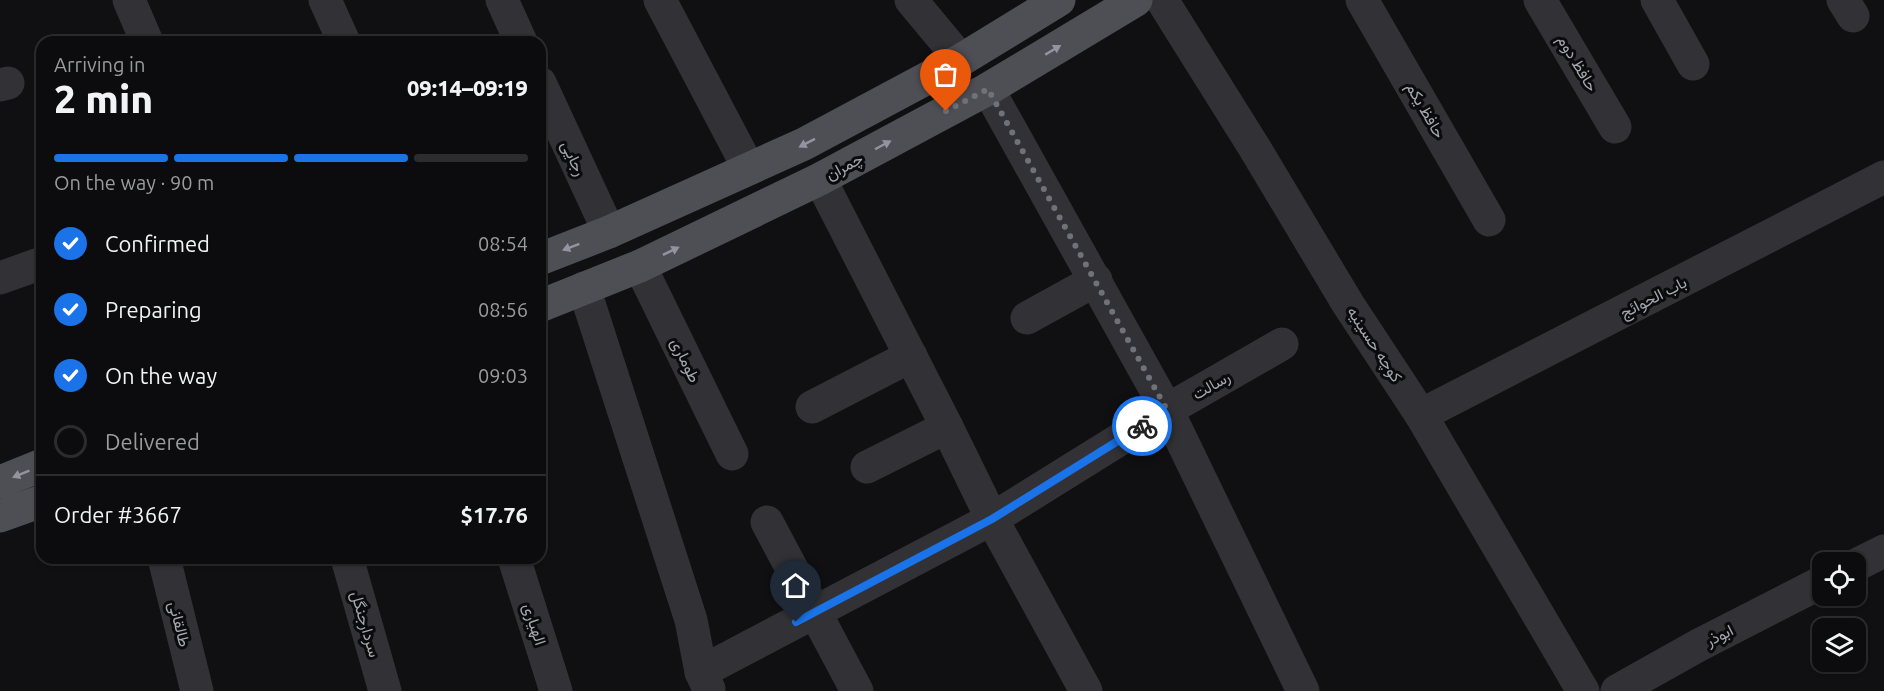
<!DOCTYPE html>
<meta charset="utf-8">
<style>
body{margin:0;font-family:Ubuntu,Vazirmatn,sans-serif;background:#151517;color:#f1f3f6;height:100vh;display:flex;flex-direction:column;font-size:22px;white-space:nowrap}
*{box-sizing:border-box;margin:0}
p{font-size:20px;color:#9a9b9e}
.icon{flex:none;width:33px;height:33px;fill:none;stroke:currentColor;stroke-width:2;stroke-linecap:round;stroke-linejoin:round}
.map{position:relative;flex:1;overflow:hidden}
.panel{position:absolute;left:36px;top:36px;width:510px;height:528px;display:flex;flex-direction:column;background:#0c0c0e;border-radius:18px;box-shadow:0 2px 4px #0004,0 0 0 2px #2c2c2e}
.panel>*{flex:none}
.controls{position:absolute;left:1812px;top:552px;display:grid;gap:12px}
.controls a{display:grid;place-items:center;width:54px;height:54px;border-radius:12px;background:#0c0c0e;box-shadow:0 2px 4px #0004,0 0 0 2px #2c2c2e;font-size:30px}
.pin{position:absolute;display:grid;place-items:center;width:51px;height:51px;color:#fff;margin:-62px -26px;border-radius:50% 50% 50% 0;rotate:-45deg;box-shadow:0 0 6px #0007}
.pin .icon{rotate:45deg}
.courier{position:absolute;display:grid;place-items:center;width:60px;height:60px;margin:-30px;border:4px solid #1a73e8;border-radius:50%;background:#fff;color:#222;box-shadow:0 2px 8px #0007}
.summary em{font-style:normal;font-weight:800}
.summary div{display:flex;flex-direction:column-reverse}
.summary{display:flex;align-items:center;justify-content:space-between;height:102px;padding:0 18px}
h1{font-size:39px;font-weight:800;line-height:45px}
.bar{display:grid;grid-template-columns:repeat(4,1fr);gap:9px 6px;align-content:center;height:72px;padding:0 18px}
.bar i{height:8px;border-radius:4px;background:#2c2c2e}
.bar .current{background:#1a73e8}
.bar p{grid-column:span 4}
.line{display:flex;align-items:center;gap:15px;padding:0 18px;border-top:2px solid #2c2c2e}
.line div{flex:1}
ol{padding:0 18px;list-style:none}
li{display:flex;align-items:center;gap:18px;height:66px}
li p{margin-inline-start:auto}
li .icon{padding:6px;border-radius:50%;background:#1a73e8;color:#fff;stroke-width:4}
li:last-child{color:#9a9b9e}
li i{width:33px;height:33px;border:3px solid #2c2c2e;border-radius:50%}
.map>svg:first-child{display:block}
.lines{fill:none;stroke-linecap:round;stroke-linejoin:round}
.minor{stroke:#323236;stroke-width:33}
.major{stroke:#4e4f55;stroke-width:33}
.oneway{fill:#92959f}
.done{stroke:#707279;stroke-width:6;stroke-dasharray:0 10.8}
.route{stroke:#1a73e8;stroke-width:8}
.labels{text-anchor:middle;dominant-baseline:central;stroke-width:6;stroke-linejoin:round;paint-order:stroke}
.street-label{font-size:16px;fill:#a3a7b1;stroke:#0b0b0c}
</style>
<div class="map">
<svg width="1884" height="691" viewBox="0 0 1884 691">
<rect width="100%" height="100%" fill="#101012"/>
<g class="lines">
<g class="minor">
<path d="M129 0 147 42"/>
<path d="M325 0 344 42"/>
<path d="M502 0 521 42"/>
<path d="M660 0 749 169"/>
<path d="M911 0 961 60"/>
<path d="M1162 0 1254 147 1348 304 1421 415 1583 691"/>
<path d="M1362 0 1489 220"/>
<path d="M1540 0 1615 127"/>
<path d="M1657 0 1693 64"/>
<path d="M1843 0 1853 16"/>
<path d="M540 83 609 232"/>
<path d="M0 85 8 83"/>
<path d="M988 89 1167 410 1303 691"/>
<path d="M820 179 947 427 992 519 1086 691"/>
<path d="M640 266 732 454"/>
<path d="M0 278 42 263"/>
<path d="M584 288 691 620 701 672 709 689"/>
<path d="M1027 318 1096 280"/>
<path d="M812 407 911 356"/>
<path d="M1421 415 1884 177"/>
<path d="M867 467 947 427"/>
<path d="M767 522 857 691"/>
<path d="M164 558 197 691"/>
<path d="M347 558 385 691"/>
<path d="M514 558 556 691"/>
<path d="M1856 565 1884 551"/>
<path d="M701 672 992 519 1167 410 1282 344"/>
<path d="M1617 691 1699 645 1822 582"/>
</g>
<g class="major">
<path d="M540 259 609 232 804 144 961 60 1059 0"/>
<path d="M540 306 640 266 820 179 988 89 1136 0"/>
<path d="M0 482 42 465"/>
<path d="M0 516 42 501"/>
</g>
</g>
<defs><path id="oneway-solid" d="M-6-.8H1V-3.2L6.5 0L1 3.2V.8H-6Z" transform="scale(1.5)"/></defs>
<g class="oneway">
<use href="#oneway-solid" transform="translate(1053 50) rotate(-31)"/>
<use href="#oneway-solid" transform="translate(807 143) rotate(153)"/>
<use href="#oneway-solid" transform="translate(883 145) rotate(-28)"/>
<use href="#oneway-solid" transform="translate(571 247) rotate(159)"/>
<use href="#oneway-solid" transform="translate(671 251) rotate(-26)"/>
<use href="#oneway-solid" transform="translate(21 474) rotate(158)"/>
</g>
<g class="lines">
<path class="done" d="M946 111 988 89 1167 410 1142 426"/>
<path class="route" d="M796 622 992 519 1142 426"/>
</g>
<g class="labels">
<g class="street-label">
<text transform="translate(1578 63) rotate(59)">حافظ دوم</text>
<text transform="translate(1426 110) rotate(60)">حافظ یکم</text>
<text transform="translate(574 158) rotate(65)">رجایی</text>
<text transform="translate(844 166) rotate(-28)">چمران</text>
<text transform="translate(1653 297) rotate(-27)">باب الحوائج</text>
<text transform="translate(1375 344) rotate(57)">کوچه حسینیه</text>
<text transform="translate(686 360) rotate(64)">طوماری</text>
<text transform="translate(1211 385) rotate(-30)">رسالت</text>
<text transform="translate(180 624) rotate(76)">طالقانی</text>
<text transform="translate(366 624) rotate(74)">سردارجنگل</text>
<text transform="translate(535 624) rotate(72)">الهیاری</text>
<text transform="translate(1719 635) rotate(-27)">ابوذر</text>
</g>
</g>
</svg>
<div class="controls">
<a><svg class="icon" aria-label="locate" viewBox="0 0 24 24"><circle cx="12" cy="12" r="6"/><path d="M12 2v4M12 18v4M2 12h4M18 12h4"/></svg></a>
<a><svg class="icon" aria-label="layers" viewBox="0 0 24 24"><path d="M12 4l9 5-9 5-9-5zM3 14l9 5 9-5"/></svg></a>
</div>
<div class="pin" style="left:946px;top:111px;background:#ea580c"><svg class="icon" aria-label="bag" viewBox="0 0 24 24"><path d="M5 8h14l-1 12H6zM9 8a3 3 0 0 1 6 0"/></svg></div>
<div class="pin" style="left:796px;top:622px;background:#1f2937"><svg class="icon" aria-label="home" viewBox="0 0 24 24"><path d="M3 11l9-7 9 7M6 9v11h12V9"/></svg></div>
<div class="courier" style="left:1142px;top:426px"><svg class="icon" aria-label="bike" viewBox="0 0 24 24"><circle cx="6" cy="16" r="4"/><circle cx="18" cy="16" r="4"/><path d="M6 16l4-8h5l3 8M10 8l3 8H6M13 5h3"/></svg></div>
<section class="panel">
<div class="summary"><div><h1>2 min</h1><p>Arriving in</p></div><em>09:14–09:19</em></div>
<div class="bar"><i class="current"></i><i class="current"></i><i class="current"></i><i></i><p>On the way · 90 m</p></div>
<ol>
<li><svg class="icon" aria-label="check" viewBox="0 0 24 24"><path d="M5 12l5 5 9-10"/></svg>Confirmed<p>08:54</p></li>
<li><svg class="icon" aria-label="check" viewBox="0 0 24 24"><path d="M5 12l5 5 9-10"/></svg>Preparing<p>08:56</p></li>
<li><svg class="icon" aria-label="check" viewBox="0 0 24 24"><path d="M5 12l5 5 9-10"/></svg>On the way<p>09:03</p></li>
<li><i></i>Delivered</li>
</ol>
<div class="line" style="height:78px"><div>Order #3667</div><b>$17.76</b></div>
</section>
</div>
